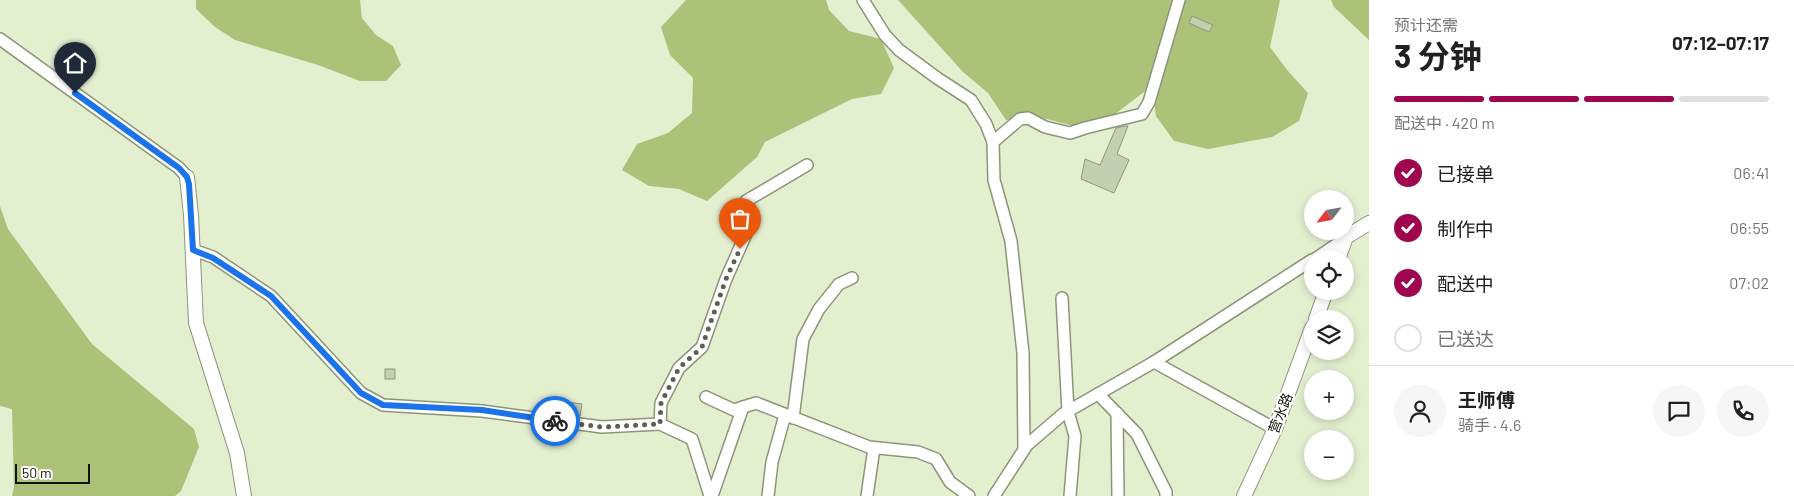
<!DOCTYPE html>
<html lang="zh">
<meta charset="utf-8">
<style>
body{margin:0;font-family:Barlow,"Noto Sans SC",sans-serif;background:#f6f6f6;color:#202124;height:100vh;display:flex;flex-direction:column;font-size:19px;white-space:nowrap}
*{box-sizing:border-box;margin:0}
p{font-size:16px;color:#757577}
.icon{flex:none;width:28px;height:28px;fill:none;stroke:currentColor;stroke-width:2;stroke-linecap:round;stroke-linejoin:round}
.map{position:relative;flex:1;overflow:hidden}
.drawer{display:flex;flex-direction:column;background:#fff;width:425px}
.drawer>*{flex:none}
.needle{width:32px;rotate:239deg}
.fabs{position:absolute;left:1304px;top:190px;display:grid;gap:10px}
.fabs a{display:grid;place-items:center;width:50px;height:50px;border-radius:50%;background:#fff;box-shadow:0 2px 8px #0003;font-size:25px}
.scale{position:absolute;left:15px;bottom:12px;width:75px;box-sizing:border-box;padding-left:5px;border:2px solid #11140a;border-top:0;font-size:14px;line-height:18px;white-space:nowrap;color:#11140a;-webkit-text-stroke:4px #fff;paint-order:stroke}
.pin{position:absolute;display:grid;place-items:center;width:42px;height:42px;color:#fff;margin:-51px -21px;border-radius:50% 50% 50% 0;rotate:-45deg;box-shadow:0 0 5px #0007}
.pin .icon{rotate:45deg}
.courier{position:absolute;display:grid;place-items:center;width:50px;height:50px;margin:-25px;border:4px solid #1a73e8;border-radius:50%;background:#fff;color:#222;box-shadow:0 1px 6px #0007}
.summary em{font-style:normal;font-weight:700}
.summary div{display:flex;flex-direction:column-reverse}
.summary{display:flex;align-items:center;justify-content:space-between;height:85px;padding:0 25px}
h1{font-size:32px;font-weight:700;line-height:38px}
.bar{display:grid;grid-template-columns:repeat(4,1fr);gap:8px 5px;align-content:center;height:60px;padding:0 25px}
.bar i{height:6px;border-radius:4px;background:#e0e0e0}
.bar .selected{background:#9e0750}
.bar p{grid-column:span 4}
.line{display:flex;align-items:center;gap:12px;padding:0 25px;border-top:1px solid #e0e0e0}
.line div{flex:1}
.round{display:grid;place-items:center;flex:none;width:52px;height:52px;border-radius:26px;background:#f6f6f6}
ol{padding:0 25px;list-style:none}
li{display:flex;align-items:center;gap:15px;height:55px}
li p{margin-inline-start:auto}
li .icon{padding:5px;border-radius:50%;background:#9e0750;color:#fff;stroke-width:4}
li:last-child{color:#757577}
li i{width:28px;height:28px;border:2px solid #e0e0e0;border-radius:50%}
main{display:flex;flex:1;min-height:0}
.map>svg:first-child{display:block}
.forest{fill:#acc279}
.building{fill:#c4ceb0;stroke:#8e977a}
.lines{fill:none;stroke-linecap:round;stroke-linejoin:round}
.minor-casing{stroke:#8c9579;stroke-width:14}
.tertiary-casing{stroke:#8c9579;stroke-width:16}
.minor{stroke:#fff;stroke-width:11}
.tertiary{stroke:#fff;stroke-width:14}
.done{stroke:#5b614f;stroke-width:5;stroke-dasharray:0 9}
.route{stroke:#1a73e8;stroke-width:6}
.labels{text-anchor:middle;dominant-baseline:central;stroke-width:4.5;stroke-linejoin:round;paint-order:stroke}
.street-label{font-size:14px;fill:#11140a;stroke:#fff}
</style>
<main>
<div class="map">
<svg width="1369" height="496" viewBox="0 0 1369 496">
<rect width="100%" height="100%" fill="#e4efd0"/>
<g class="forest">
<path d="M196 0H360L362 18 376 35 393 46 401 65 386 81H360L318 65 235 40 215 27 196 9Z"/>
<path d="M686 0H826L829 10 849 31 881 39 894 68 881 94 852 99 765 142 757 157 707 201 679 189 649 186 622 170 637 144 668 133 692 113 693 78 670 55 661 27Z"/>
<path d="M898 0H1280L1270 47 1288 71 1308 93 1299 121 1272 137 1208 149 1174 141 1156 116 1152 86 1102 124 1070 125 1039 117 1006 120 988 93 963 72Z"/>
<path d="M1331 0H1369V40L1334 7Z"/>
<path d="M0 206 8 229 92 344 194 429 199 447 181 491 175 496H12L14 487 12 409 0 406Z"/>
</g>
<g class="building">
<path d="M1192 16 1213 25 1209 32 1189 23Z"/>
<path d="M1126 126H1128L1117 154 1129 160 1114 193 1081 179 1085 159 1100 165 1116 128Z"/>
<rect x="385" y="369" width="10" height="10"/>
<path d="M568 402 582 404 580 416 566 415Z"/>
</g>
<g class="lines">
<g class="minor-casing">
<g id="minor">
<path d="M863 0 885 35 899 50 937 78 971 100 986 124 993 142 994 180 1011 241 1023 353 1024 449"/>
<path d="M0 39 179 168 187 177"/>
<path d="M993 142 1020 119 1028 118 1045 127 1070 133 1085 128 1142 114 1149 102 1179 0"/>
<path d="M193 250 213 257 271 296 361 393 383 405 482 411 602 427 660 424"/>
<path d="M1315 259 1349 236"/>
<path d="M1062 298 1068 412 1075 436 1070 496"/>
<path d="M1154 362 1275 429"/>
<path d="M1098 394 1137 434 1166 492V496"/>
<path d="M706 397 734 410 756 403 869 447 918 452 936 459 950 482 969 496"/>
<path d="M1117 413 1118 496"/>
<path d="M793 418 803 339 819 309 839 284 852 278"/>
<path d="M710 496 692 439 660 424 661 403 679 368 702 347 726 279 746 234V201L807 165"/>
<path d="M712 496 743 407"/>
<path d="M768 496 772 462 785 415"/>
<path d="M867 496 874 448"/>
<path d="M994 496 1027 445 1063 414 1154 362 1312 260"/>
</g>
</g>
<g class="tertiary-casing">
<g id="tertiary">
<path d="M187 177 191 215 196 323 237 453 244 496"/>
<path d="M1338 259 1346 237 1369 223"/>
<path d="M1316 319 1326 291"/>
<path d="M1244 496 1275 429 1312 328"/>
</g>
</g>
<use href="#minor" class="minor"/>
<use href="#tertiary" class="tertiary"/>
</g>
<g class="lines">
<path class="done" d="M555 421 602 427 660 424 661 403 679 368 702 347 726 279 740 249"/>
<path class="route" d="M75 93 179 168 187 177 189 184 193 250 213 258 271 296 361 393 383 405 482 410 555 421"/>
</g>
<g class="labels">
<g class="street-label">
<text transform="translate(1280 413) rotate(-69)">营水路</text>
</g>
</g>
</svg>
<div class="fabs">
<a><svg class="needle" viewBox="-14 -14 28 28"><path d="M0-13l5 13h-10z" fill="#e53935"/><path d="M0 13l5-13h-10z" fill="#757577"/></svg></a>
<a><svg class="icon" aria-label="locate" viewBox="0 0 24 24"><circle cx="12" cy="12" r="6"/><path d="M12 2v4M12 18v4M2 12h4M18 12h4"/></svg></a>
<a><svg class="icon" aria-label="layers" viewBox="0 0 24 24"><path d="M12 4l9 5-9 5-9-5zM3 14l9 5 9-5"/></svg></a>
<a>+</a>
<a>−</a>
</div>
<div class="scale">50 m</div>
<div class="pin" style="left:740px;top:249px;background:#ea580c"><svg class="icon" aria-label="bag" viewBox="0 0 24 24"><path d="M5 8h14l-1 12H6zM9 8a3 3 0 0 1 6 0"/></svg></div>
<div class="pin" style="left:75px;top:93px;background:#1f2937"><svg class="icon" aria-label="home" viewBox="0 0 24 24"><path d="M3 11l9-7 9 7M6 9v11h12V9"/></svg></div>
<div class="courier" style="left:555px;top:421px"><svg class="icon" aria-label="bike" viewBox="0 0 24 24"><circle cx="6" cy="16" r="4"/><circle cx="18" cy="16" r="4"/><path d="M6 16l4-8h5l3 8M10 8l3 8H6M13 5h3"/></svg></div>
</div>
<section class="drawer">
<div class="summary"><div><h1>3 分钟</h1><p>预计还需</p></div><em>07:12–07:17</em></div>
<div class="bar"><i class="selected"></i><i class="selected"></i><i class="selected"></i><i></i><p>配送中 · 420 m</p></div>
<ol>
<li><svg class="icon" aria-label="check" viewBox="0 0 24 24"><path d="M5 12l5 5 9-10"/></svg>已接单<p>06:41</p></li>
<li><svg class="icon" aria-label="check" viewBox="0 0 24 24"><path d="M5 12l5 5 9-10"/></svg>制作中<p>06:55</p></li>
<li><svg class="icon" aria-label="check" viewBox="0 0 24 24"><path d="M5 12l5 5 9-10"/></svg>配送中<p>07:02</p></li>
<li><i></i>已送达</li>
</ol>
<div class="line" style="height:90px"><a class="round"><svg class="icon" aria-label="person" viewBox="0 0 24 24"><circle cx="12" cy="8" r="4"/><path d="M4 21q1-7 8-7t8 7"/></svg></a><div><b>王师傅</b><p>骑手 · 4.6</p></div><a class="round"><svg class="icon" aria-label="chat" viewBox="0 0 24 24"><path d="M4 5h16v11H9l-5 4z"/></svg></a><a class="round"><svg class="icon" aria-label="phone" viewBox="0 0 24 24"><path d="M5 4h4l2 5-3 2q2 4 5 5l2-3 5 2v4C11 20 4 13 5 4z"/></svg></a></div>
</section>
</main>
